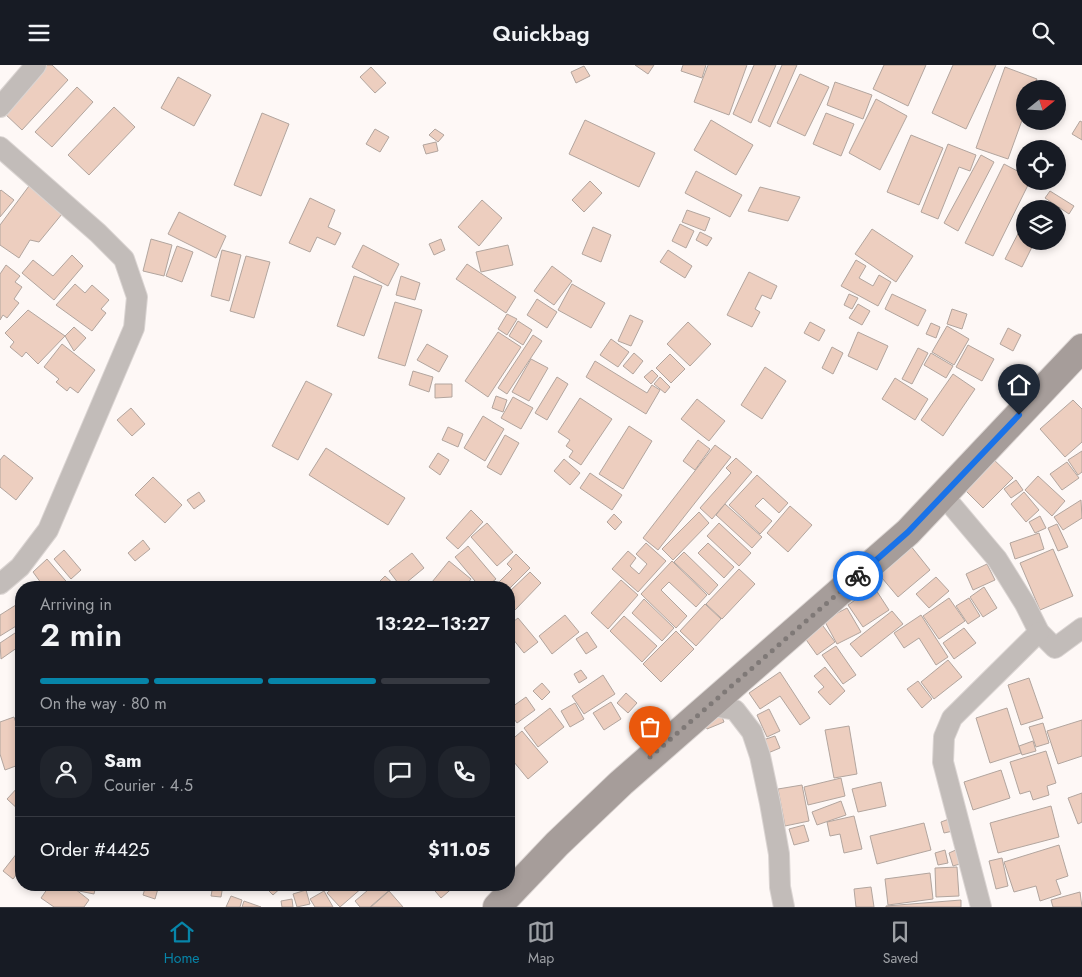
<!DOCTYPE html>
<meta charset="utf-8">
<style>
body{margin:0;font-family:Jost,sans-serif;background:#20242c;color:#f1f3f6;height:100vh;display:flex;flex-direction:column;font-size:19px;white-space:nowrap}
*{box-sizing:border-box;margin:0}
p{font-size:16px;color:#9ea1a6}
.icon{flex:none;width:28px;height:28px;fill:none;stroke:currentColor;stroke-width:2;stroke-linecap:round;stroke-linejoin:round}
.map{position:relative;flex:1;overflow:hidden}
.side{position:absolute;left:15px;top:516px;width:500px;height:310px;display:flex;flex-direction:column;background:#171b24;border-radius:20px;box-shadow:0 2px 8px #0003}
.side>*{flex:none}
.needle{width:32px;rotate:72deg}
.controls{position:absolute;left:1016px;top:15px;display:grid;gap:10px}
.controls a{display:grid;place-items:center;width:50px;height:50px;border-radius:50%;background:#171b24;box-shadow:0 2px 8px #0003;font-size:25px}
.pin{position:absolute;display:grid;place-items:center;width:42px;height:42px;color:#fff;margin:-51px -21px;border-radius:50% 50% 50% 0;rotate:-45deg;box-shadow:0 0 5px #0007}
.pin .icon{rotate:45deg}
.courier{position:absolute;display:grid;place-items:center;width:50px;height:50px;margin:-25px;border:4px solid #1a73e8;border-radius:50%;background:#fff;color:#222;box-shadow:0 1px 6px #0007}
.overview em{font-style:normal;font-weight:600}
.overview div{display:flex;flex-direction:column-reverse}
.overview{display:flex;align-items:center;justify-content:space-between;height:85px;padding:0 25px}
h1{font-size:32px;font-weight:600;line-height:38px}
.bar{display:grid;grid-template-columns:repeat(4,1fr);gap:8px 5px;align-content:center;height:60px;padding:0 25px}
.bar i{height:6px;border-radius:4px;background:#363941}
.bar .on{background:#0785a9}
.bar p{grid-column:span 4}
.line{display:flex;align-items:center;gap:12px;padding:0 25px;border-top:1px solid #363941}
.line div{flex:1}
.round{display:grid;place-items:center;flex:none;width:52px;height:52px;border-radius:20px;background:#20242c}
header{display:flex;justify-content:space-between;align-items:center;height:65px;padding:0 25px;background:#171b24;font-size:22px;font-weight:600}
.tabs{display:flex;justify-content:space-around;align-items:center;height:70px;border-top:1px solid #363941;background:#171b24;font-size:14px;color:#9ea1a6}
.tabs a{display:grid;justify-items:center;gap:2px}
.tabs .on{color:#0785a9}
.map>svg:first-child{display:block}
.building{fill:#edcebf;stroke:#b2a59e}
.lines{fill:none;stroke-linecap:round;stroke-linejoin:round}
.street-casing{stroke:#dbd5d3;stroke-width:22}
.secondary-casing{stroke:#dbd5d3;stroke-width:30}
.street{stroke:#c2bcb9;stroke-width:20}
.secondary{stroke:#a69d9a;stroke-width:28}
.done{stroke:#7f7977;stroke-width:5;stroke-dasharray:0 9}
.route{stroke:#1a73e8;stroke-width:6}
</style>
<header><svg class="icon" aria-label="menu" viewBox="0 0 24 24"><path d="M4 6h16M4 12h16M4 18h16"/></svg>Quickbag<svg class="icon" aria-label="search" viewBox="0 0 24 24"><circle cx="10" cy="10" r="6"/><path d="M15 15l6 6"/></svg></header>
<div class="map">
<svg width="1082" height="842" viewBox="0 0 1082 842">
<rect width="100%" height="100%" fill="#fef8f6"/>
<g class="building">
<path d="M45 0H52L68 15 22 65 3 47Z"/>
<path d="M635 0H654L648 9Z"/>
<path d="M683 0H706L702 13 681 6Z"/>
<path d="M708 0H747L729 50 694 37Z"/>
<path d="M754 0H776L751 58 733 49Z"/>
<path d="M782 0H797L770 62 758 56Z"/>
<path d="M884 0H926L908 41 873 24Z"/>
<path d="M953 0H996L966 64 932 48Z"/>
<path d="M584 1 590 11 576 18 571 7Z"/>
<path d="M371 2 386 18 375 28 360 12Z"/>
<path d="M1005 2 1037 14 1033 24H1025V47L1008 94 976 83Z"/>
<path d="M800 9 829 22 805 71 777 58Z"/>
<path d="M178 12 211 30 194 61 161 43Z"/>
<path d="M835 17 872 30 863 54 827 40Z"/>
<path d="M77 22 93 37 52 82 35 67Z"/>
<path d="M876 34 907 51 880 105 849 88Z"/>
<path d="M114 42 135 62 89 110 68 90Z"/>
<path d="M262 48 289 59 261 131 234 120Z"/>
<path d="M826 48 854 59 841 91 813 79Z"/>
<path d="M585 55 655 88 639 122 569 89Z"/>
<path d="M711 55 753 80 736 110 694 85Z"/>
<path d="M1080 56 1082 57V75L1072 69Z"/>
<path d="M375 64 389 72 380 87 366 79Z"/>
<path d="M435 64 444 70 438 77 429 70Z"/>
<path d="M911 70 943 83 919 140 887 127Z"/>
<path d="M436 77 438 86 426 89 423 80Z"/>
<path d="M948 79 976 90 970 106 959 102 938 154 921 147Z"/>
<path d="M981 90 994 97 958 166 944 158Z"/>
<path d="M1058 98 1063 102 1058 110Z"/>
<path d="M1004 99 1025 110V116H1030L993 191 965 178Z"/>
<path d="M696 106 742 130 730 152 685 128Z"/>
<path d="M590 116 602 128 584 147 572 135Z"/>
<path d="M29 121 62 149 39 177 30 175 19 193 0 180V160Z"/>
<path d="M760 122 800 132 788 156 748 146Z"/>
<path d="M1 125 14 135 0 152V126Z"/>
<path d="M1050 126 1074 141 1069 149 1045 133Z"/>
<path d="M310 133 335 145 328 162 341 168 335 180 317 172 310 187 289 178Z"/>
<path d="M482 135 502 153 479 181 458 162Z"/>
<path d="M687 145 710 153 705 166 682 157Z"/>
<path d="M179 147 226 171 216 193 168 169Z"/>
<path d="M1024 157 1025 176H1035L1022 202 1005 194Z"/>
<path d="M680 159 694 166 686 183 672 176Z"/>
<path d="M593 162 611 170 601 197 582 189Z"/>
<path d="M872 164 913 191 896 217 855 189Z"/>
<path d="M700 167 712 173 707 181 696 175Z"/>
<path d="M151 174 172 180 164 211 143 206Z"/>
<path d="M441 174 445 185 434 190 429 179Z"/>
<path d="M363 180 399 199 388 221 352 202Z"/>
<path d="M508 180 513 200 481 207 476 187Z"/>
<path d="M177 181 193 187 182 217 166 211Z"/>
<path d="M222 185 241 190 229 236 211 231Z"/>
<path d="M668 185 692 201 685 213 660 197Z"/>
<path d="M72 190 83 201 54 235 22 208 33 195 53 211Z"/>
<path d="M246 191 270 197 254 253 230 246Z"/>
<path d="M856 195 866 201 859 213 873 221 879 210 891 217 878 241 841 221Z"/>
<path d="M467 199 516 232 506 248 456 214Z"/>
<path d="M6 200 20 211 15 217 22 222 14 234 19 238 7 253 3 250 0 255V209Z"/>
<path d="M552 201 572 216 554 240 534 226Z"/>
<path d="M749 207 777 221 771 234 762 230 755 244 760 247 752 262 727 250Z"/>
<path d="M354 211 382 221 364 271 337 261Z"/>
<path d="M401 211 420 218 415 235 396 230Z"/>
<path d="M75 219 85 228 92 220 109 235 101 244 106 248 92 266 56 240Z"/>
<path d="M572 219 605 238 591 263 558 245Z"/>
<path d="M849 229 858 233 852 244 844 240Z"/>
<path d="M892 229 926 245 918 261 885 244Z"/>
<path d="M537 234 557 247 547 263 527 250Z"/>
<path d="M395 237 422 245 405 301 378 293Z"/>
<path d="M858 239 870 246 862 260 849 253Z"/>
<path d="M952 244 967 249 962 264 947 259Z"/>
<path d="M28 245 65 271 38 299 26 287 22 292 10 282 14 277 5 268Z"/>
<path d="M507 249 517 254 507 270 498 264Z"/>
<path d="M630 250 643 256 631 281 618 276Z"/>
<path d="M518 256 532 265 523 280 509 271Z"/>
<path d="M688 257 711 279 690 301 667 279Z"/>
<path d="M810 257 825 265 819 276 804 268Z"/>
<path d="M931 258 940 262 936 273 926 269Z"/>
<path d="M947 261 969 274 954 300 932 287Z"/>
<path d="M74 262 86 273 74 286 65 271Z"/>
<path d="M1008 263 1021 270 1013 286 1000 279Z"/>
<path d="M498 267 521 282 488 332 465 316Z"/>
<path d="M858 267 888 281 877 305 848 291Z"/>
<path d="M533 270 542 276 507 329 498 323Z"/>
<path d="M611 274 629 287 618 302 600 290Z"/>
<path d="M62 279 95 305 78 328 70 322 67 326 56 317 59 314 44 302Z"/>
<path d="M427 279 448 291 439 307 417 295Z"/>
<path d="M968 280 994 294 982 316 956 302Z"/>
<path d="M832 282 843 288 833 309 822 303Z"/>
<path d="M918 283 928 288 912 319 902 314Z"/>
<path d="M634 288 643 296 633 309 623 301Z"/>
<path d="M931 288 953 301 946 313 924 300Z"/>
<path d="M670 289 685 304 671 318 656 303Z"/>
<path d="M531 294 548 303 529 336 512 327Z"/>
<path d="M595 296 647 328 652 320 660 325 646 349 586 312Z"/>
<path d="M765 302 786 316 762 354 741 340Z"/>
<path d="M652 305 658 311 651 319 644 312Z"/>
<path d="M413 306 433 312 429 327 409 320Z"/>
<path d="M953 309 975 324 943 371 921 355Z"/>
<path d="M557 312 568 319 547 355 535 348Z"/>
<path d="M660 312 670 322 665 328 654 319Z"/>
<path d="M895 313 928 334 915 355 882 334Z"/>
<path d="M306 316 332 329 298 395 272 381Z"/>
<path d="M435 319H452V332L435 333Z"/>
<path d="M496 331 507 335 503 347 492 343Z"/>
<path d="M513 332 533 343 521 364 501 353Z"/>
<path d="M580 333 612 354 581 400 569 392 573 386 566 381 570 375 558 367Z"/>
<path d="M697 334 725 356 709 376 681 354Z"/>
<path d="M1073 335 1082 344V377L1065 392 1040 364Z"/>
<path d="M131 343 145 359 132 371 117 355Z"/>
<path d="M483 351 504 364 485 396 464 383Z"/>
<path d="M629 361 652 376 623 424 599 409Z"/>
<path d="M448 362 463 369 458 382 442 375Z"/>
<path d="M505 370 519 378 501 410 487 402Z"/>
<path d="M698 375 710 384 695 405 683 396Z"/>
<path d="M715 380 731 392 658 485 643 473Z"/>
<path d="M326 383 405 433 388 460 309 410Z"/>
<path d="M1082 386V407L1078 410 1068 395Z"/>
<path d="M438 388 449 395 440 410 429 402Z"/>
<path d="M4 390 33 413 16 435 0 422V395Z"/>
<path d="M736 393 752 407 712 454 700 443 731 408 726 403Z"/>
<path d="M992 393 1013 413 983 443 963 423Z"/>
<path d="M564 394 580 408 570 420 554 406Z"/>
<path d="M1067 397 1079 413 1062 425 1050 409Z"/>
<path d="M590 408 622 430 612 445 580 423Z"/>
<path d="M757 410 788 438 779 448 763 433 755 441 772 456 760 469 729 440Z"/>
<path d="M1038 411 1065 436 1052 451 1025 425Z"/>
<path d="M153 412 182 440 165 458 135 430Z"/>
<path d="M1016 415 1023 425 1011 433 1004 424Z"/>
<path d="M199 427 205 436 194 444 187 435Z"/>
<path d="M1024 427 1039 445 1026 457 1011 439Z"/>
<path d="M1081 435 1082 453 1063 465 1054 452Z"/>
<path d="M725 439 762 472 752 483 716 450Z"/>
<path d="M790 441 812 460 788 487 767 468Z"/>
<path d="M471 445 483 457 458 484 446 473Z"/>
<path d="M699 447 709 458 673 495 662 484Z"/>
<path d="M614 449 622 457 615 465 607 457Z"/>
<path d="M1040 451 1046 463 1035 468 1029 457Z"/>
<path d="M487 458 513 487 497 501 471 472Z"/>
<path d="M719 458 751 488 739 501 707 471Z"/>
<path d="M1057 459 1068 482 1058 486 1048 463Z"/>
<path d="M1039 468 1044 484 1015 494 1010 478Z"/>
<path d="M143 475 150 484 135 496 128 488Z"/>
<path d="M646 478 666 496 638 527 612 504 628 486 636 493 630 501 639 509 647 499 636 489Z"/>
<path d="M708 478 734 502 724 513 698 488Z"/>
<path d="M910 480 930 505 898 532 877 507Z"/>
<path d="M468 481 496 514 486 522H480L455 492Z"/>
<path d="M1053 484 1073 531 1040 545 1020 498Z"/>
<path d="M64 485 81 505 71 514 54 494Z"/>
<path d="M684 487 718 520 709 530 674 497Z"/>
<path d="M412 488 424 503 401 522 389 506Z"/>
<path d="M516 489 530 503 509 524V522H494L512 504 507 499Z"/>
<path d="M47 494 71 522H44L33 507Z"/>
<path d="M449 496 471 514 465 522H428Z"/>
<path d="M672 496 707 530 696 542 669 517 661 525 687 551 676 563 641 529Z"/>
<path d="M987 499 995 515 973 525 966 509Z"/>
<path d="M739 504 755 519 722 554 706 539Z"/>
<path d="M530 507 541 518 515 545 509 538V527Z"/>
<path d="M385 511 397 522H374Z"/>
<path d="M936 512 949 526 929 543 916 529Z"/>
<path d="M621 515 638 530 608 564 591 548Z"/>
<path d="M874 522 889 545 863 562 848 540Z"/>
<path d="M984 522 997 543 983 552 970 532Z"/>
<path d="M949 533 965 556 939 574 923 551Z"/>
<path d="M969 533 980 551 968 559 956 541Z"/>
<path d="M644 534 674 563 662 576 632 548Z"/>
<path d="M19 538 21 541V558L0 571V550Z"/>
<path d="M705 539 721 554 696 581 680 566Z"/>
<path d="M847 543 861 567 837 579 824 555Z"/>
<path d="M892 546 903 559 861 592 850 579Z"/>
<path d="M565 550 579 567 552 589 539 571Z"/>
<path d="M921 550 948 592 936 600 919 573 904 583 894 568Z"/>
<path d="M624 551 657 581 642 597 610 566Z"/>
<path d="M518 553 538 577 524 588 509 569V560Z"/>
<path d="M820 557 835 577 817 590 802 569Z"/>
<path d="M964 563 976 578 954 594 943 578Z"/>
<path d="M21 564V580L1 594 0 578Z"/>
<path d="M676 566 694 584 661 617 643 599Z"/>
<path d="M587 567 597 582 586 589 576 574Z"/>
<path d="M836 581 856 610 843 619 822 590Z"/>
<path d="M948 595 962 612 934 634 921 617Z"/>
<path d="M825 602 845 626 830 640 818 627 824 622 814 611Z"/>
<path d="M581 605 587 613 579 618 574 609Z"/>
<path d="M780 607 810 653 800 660 780 631 760 644 749 628Z"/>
<path d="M603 610 615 629 584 649 572 631Z"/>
<path d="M1029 613 1043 653 1021 660 1008 620Z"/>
<path d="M918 616 932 634 922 643 907 624Z"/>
<path d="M542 618 550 627 542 635 533 626Z"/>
<path d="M626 628 637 638 628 648 617 638Z"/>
<path d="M509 631 514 638 509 642Z"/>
<path d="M526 632 535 645 517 658 509 647V644Z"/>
<path d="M611 637 621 654 604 665 593 648Z"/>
<path d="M575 638 584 654 570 662 561 646Z"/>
<path d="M550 643 564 662 538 682 524 663Z"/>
<path d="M1007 643 1021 688 990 698 976 653Z"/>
<path d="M719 644 724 657 707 664 702 650Z"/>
<path d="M769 644 780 666 767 672 757 650Z"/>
<path d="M14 652 21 673V699L5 705 0 689V657Z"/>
<path d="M1082 655V691L1058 699 1047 666Z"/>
<path d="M1043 658 1049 678 1036 682 1029 662Z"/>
<path d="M849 661 857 709 834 713 825 665Z"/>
<path d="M522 666 548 697 528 714 509 691V677Z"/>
<path d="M775 671 780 683 768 688 763 675Z"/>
<path d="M1033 676 1036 686 1022 690 1019 681Z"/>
<path d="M1046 686 1056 718 1047 721 1049 730 1033 735 1030 726 1020 729 1010 697Z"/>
<path d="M1001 705 1010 733 973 745 964 717Z"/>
<path d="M841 713 845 731 808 740 804 722Z"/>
<path d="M881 717 886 741 858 747 852 724Z"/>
<path d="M802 720 809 756 785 761 778 724Z"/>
<path d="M19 721 21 723V747L7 734Z"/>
<path d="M1082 728V757L1078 759 1068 733Z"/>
<path d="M841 736 846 750 817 760 812 747Z"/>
<path d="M1051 741 1059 772 998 788 990 758Z"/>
<path d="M854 751 862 784 844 788 840 769 830 771 827 757Z"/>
<path d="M949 754 953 766 944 768 941 757Z"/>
<path d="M924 758 931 785 877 799 870 771Z"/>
<path d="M804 760 809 776 794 780 789 764Z"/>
<path d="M1059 780 1068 811 1056 815 1061 829 1040 836 1036 821 1014 827 1004 797Z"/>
<path d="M21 783V804L13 814 3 806Z"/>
<path d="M958 784 963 798 953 801 949 788Z"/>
<path d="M945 785 948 798 938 800 935 788Z"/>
<path d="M1002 793 1008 821 996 824 989 796Z"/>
<path d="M957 802 959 831 936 832 935 803Z"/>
<path d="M930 808 933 834 888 840 885 814Z"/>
<path d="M50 820H70L89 835 84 842H54L41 833Z"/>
<path d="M80 820H96L94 829 79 826Z"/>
<path d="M146 820H159L155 834 143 830Z"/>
<path d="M213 820H223L221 832 211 831Z"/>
<path d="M265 820H284L273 830 264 821Z"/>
<path d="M336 820H361L363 822 340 842 327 828Z"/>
<path d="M374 820H391L393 822 370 842H360L355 836Z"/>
<path d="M430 820H456L441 833Z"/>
<path d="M871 822 874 842H856L854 824Z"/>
<path d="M306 825 310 839 297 842 293 829Z"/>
<path d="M324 826 333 842H315L310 834Z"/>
<path d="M389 826 403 842H371Z"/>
<path d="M1080 827 1082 842H1053L1051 835Z"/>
<path d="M231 831 242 835 240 842H226Z"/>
<path d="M292 834 293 842H282L281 836Z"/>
<path d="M961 835V842H886V841Z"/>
<path d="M244 836 261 842H242Z"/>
</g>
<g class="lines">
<g class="street-casing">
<g id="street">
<path d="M0 42 36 0"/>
<path d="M0 82 98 168 124 194 137 232 134 263 48 465 20 502 0 519"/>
<path d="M943 430 997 494 1025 539 1039 567 1055 583 1082 563"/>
<path d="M709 640 735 645 752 667 760 691 770 738 779 789 780 822 784 842"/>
<path d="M981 842 943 697 944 672 952 653 1039 567"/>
</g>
</g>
<g class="secondary-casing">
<path id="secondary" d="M497 842 557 779 621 718 908 467 1082 283"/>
</g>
<use href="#street" class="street"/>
<use href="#secondary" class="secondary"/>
</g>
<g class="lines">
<path class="done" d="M650 692 858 511"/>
<path class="route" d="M858 511 908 467 1019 350"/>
</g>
</svg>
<div class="controls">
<a><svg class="needle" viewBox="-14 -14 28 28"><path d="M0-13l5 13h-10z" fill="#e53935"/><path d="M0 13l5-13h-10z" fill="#9ea1a6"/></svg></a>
<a><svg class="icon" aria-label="locate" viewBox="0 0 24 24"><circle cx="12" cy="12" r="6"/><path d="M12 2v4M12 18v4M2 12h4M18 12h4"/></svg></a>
<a><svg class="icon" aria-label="layers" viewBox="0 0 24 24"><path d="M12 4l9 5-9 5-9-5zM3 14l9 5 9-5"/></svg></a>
</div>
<div class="pin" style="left:650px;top:692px;background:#ea580c"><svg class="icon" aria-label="bag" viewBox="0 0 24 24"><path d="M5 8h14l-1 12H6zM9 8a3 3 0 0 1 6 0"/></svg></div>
<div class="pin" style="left:1019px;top:350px;background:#1f2937"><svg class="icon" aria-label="home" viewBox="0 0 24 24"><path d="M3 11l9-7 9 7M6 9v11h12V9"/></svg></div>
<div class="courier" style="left:858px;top:511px"><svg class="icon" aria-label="bike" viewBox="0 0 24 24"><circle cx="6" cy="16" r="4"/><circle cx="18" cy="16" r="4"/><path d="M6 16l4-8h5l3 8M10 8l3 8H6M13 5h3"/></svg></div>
<section class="side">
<div class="overview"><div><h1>2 min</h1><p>Arriving in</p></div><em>13:22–13:27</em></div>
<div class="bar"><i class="on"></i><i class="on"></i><i class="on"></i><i></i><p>On the way · 80 m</p></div>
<div class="line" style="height:90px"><a class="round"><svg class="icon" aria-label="person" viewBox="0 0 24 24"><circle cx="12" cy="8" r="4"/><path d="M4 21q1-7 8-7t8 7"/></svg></a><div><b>Sam</b><p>Courier · 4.5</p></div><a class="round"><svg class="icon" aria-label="chat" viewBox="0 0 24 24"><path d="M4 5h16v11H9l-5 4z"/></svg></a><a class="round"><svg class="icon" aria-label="phone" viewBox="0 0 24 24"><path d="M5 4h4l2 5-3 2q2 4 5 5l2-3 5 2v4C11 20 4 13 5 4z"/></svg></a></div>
<div class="line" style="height:65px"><div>Order #4425</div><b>$11.05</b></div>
</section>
</div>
<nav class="tabs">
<a class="on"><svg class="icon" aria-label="home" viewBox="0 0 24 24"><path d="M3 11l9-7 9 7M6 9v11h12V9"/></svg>Home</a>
<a><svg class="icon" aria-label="map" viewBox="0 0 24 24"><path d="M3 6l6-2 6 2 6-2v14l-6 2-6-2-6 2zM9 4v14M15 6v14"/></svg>Map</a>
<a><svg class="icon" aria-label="saved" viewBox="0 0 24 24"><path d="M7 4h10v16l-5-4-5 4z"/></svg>Saved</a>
</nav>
